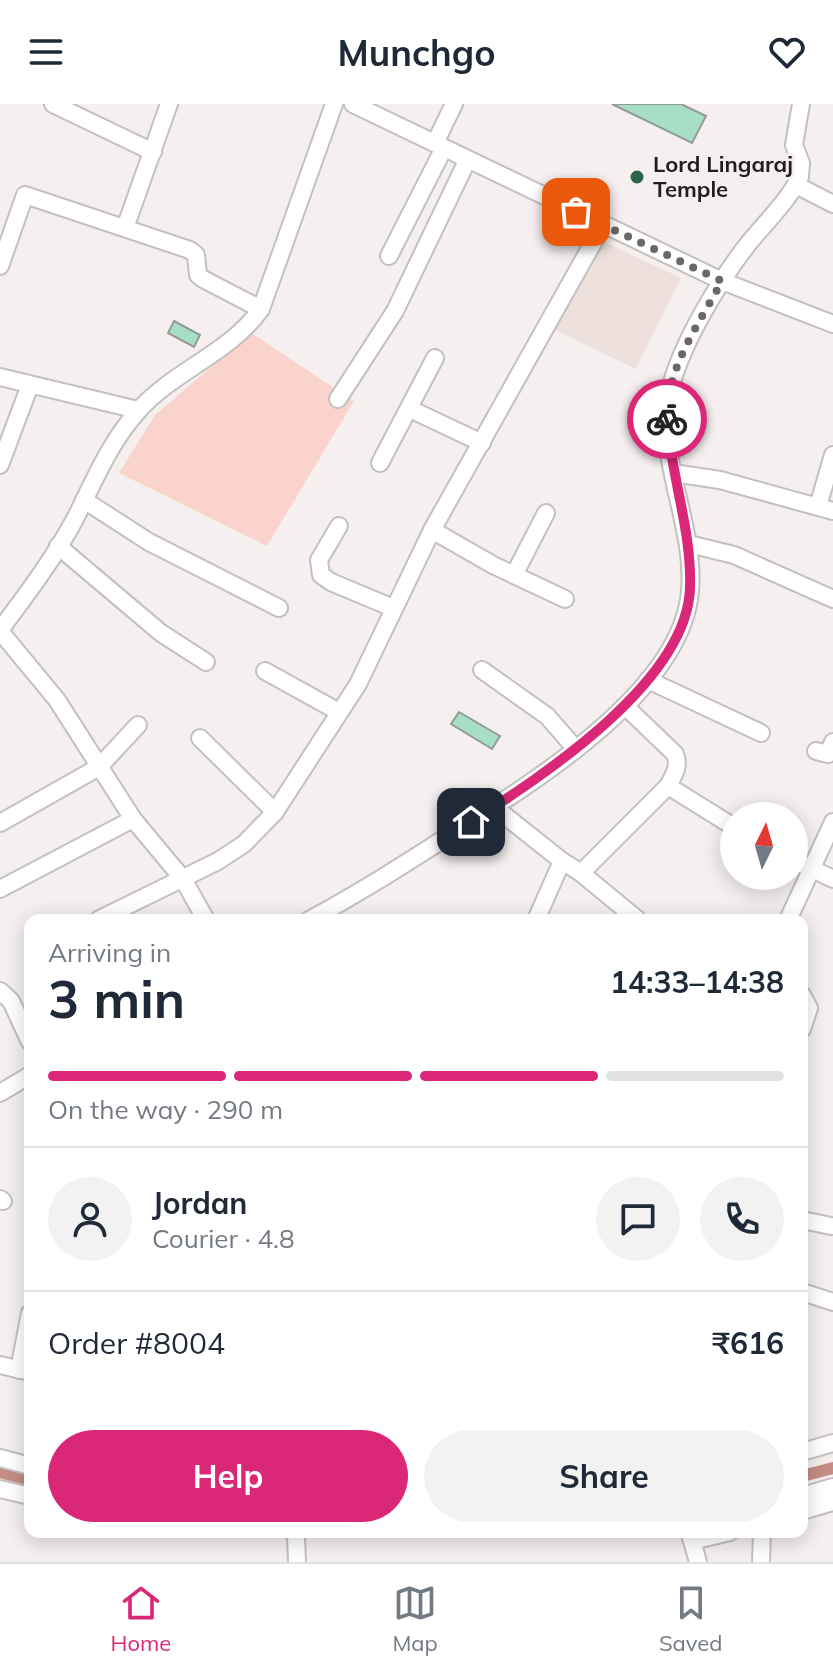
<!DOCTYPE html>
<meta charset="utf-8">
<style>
body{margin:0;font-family:Mulish,sans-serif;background:#f2f2f3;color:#1f2937;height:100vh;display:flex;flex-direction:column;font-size:30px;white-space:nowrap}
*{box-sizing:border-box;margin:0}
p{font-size:26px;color:#747a83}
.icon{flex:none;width:44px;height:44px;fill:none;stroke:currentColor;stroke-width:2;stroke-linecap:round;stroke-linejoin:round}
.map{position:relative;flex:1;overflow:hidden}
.details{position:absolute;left:24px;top:810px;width:784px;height:624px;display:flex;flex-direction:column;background:#fff;border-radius:16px;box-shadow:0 4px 20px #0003}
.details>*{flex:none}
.needle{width:52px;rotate:5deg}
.tools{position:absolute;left:720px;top:698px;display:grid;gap:16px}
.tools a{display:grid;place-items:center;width:88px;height:88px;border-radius:50%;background:#fff;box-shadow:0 4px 20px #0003;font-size:40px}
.pin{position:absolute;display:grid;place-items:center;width:68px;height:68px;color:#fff;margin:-34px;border-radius:16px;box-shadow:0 4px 12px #0006}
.courier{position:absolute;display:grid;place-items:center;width:80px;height:80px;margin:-40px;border:6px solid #db2777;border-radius:50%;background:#fff;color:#222;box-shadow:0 2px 10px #0007}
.overview em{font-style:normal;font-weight:700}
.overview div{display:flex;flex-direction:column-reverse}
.overview{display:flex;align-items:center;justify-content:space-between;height:136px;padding:0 24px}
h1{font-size:52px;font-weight:700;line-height:60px}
.bar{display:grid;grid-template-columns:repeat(4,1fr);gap:12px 8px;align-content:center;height:96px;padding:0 24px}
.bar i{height:10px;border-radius:6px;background:#e0e1e3}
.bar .active{background:#db2777}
.bar p{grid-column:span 4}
.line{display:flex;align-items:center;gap:20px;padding:0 24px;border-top:2px solid #e0e1e3}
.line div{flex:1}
.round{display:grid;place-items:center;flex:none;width:84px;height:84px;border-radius:42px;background:#f2f2f3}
.action{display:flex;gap:16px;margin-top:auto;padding:16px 24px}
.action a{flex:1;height:92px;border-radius:48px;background:#db2777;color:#fff;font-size:32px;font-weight:700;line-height:92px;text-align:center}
.action a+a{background:#f2f2f3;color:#1f2937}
header{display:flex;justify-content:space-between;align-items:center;height:104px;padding:0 24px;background:#fff;font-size:36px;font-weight:700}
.tab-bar{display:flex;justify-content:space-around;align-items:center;height:112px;border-top:2px solid #e0e1e3;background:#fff;font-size:22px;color:#747a83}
.tab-bar a{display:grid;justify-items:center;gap:4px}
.tab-bar .active{color:#db2777}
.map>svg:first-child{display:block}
.built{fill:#ede0dd}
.green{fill:#fbd3cd}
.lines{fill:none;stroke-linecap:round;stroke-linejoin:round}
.canal{stroke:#c48d85;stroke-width:12}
.building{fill:#a6dfc5;stroke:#959997;stroke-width:2}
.minor-casing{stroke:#c4c0bf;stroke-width:20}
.minor{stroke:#fff;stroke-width:16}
.done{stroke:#6b6867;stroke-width:8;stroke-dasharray:0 14.4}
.route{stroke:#db2777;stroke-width:10}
.poi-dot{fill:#2a654e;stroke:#f5f0ef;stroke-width:3}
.labels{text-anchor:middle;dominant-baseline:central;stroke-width:6;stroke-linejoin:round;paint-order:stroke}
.poi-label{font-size:22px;font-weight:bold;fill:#201e1e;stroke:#f5f0ef;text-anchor:start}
</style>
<header><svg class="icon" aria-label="menu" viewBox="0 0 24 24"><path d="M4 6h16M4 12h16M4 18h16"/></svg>Munchgo<svg class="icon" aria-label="heart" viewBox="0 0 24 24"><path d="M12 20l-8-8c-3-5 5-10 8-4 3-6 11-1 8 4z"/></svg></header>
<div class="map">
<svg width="833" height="1458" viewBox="0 0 833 1458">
<rect width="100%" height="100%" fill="#f5f0ef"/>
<path class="built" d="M600 136 681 174 636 265 555 226Z"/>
<path class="green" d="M251 229 354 297 267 442 119 369 155 311Z"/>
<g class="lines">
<g class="canal">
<path d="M0 1368 30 1376"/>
<path d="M802 1372 833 1364"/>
</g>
</g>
<g class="building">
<path d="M612 0H681L706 12 692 39Z"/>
<path d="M174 217 200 231 194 243 168 229Z"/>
<path d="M459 608 500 632 492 645 451 620Z"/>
</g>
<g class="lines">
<g class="minor-casing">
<g id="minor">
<path d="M53 0 153 48"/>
<path d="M353 0 722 177 833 220"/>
<path d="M435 39 454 0"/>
<path d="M796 81 833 100"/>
<path d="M125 124 169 0"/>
<path d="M389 152 444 44"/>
<path d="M0 162 25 91 190 146 196 151 198 171 203 175 261 205"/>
<path d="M0 273 138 306"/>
<path d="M338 295 395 207 467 57"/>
<path d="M410 305 482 339"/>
<path d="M380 359 435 254"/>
<path d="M0 361 30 281"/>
<path d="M673 369 720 376 833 407"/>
<path d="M84 396 149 438 279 504"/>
<path d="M818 402 833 351"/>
<path d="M339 422 319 456 321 471 331 478 393 504"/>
<path d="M432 426 493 461 565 495"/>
<path d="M689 440 734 451 833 495"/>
<path d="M58 442 161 529 206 558"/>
<path d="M514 471 546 409"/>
<path d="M0 526C27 490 55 453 76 413 94 377 110 338 138 307 173 267 230 249 261 205L334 0"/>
<path d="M0 527 57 596 133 715 183 775 206 816"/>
<path d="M482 566 547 612 575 644"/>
<path d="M265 567 339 608"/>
<path d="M648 576 761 629"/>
<path d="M625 602 675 650C680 662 674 671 668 682L581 769 638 816"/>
<path d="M200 634 275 708"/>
<path d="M816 647 828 650 833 638"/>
<path d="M668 682 734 723"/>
<path d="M494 703 562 757"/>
<path d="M0 719 99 663 138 621"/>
<path d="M794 756 833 775"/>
<path d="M0 785 133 715"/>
<path d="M98 816 218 757 244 740 275 708 358 580 432 426 603 121"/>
<path d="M309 816C358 790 403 761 450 731 527 682 682 589 690 487 696 417 651 348 672 278 685 234 720 176 748 140 765 119 788 97 800 73L801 59 794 41 801 0"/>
<path d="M536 816 562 757 581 769"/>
<path d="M788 816 833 718"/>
<path d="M0 887 11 897 30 938"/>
<path d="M802 891 809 904 802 925"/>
<path d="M0 989 30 971"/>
<path d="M0 1095 3 1097"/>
<path d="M802 1116 831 1122"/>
<path d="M802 1188 833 1198"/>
<path d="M0 1261 30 1268"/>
<path d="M19 1266 30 1209"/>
<path d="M802 1348 833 1339"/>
<path d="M0 1354 30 1362"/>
<path d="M0 1385 30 1392"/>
<path d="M802 1392 833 1383"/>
<path d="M802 1407 833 1398"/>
<path d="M293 1428 296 1433 297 1458"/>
<path d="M690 1430 698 1458"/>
<path d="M692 1437 730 1428"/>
<path d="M761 1458 762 1428"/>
</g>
</g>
<use href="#minor" class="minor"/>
</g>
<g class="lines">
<path class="done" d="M576 108 722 177C699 220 666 264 667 315"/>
<path class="route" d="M471 718C542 672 687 578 690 484 692 427 671 372 667 315"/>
</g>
<circle class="poi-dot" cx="637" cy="73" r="8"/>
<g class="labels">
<g class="poi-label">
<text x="653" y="60">Lord Lingaraj<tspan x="653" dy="25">Temple</tspan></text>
</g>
</g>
</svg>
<div class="tools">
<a><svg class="needle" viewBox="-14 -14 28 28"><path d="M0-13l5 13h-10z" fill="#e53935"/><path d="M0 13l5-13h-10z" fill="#747a83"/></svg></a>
</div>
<div class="pin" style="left:576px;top:108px;background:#ea580c"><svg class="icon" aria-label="bag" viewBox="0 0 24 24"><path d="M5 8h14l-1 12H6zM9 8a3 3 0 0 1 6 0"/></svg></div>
<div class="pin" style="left:471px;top:718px;background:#1f2937"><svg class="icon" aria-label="home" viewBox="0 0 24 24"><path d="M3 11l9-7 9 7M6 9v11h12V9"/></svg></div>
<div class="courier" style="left:667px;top:315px"><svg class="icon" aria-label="bike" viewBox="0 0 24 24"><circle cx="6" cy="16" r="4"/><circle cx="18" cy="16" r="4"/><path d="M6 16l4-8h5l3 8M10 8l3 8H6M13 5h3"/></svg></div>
<section class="details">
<div class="overview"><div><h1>3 min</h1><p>Arriving in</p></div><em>14:33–14:38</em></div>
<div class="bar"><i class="active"></i><i class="active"></i><i class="active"></i><i></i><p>On the way · 290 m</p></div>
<div class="line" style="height:144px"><a class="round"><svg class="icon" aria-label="person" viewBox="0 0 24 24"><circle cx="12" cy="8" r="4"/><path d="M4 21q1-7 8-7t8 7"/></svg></a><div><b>Jordan</b><p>Courier · 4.8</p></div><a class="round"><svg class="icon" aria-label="chat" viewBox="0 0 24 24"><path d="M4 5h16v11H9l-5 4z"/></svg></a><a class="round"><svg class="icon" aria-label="phone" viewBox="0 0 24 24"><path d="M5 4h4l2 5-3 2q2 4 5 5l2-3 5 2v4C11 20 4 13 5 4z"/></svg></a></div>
<div class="line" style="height:104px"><div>Order #8004</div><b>₹616</b></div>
<div class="action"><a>Help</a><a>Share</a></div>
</section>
</div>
<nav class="tab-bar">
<a class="active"><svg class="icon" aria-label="home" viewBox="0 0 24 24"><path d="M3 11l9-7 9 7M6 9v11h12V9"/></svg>Home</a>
<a><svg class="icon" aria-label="map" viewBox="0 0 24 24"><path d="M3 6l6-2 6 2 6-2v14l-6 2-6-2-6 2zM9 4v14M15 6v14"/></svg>Map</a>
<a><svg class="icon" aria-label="saved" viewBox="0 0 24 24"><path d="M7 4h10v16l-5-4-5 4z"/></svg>Saved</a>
</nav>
